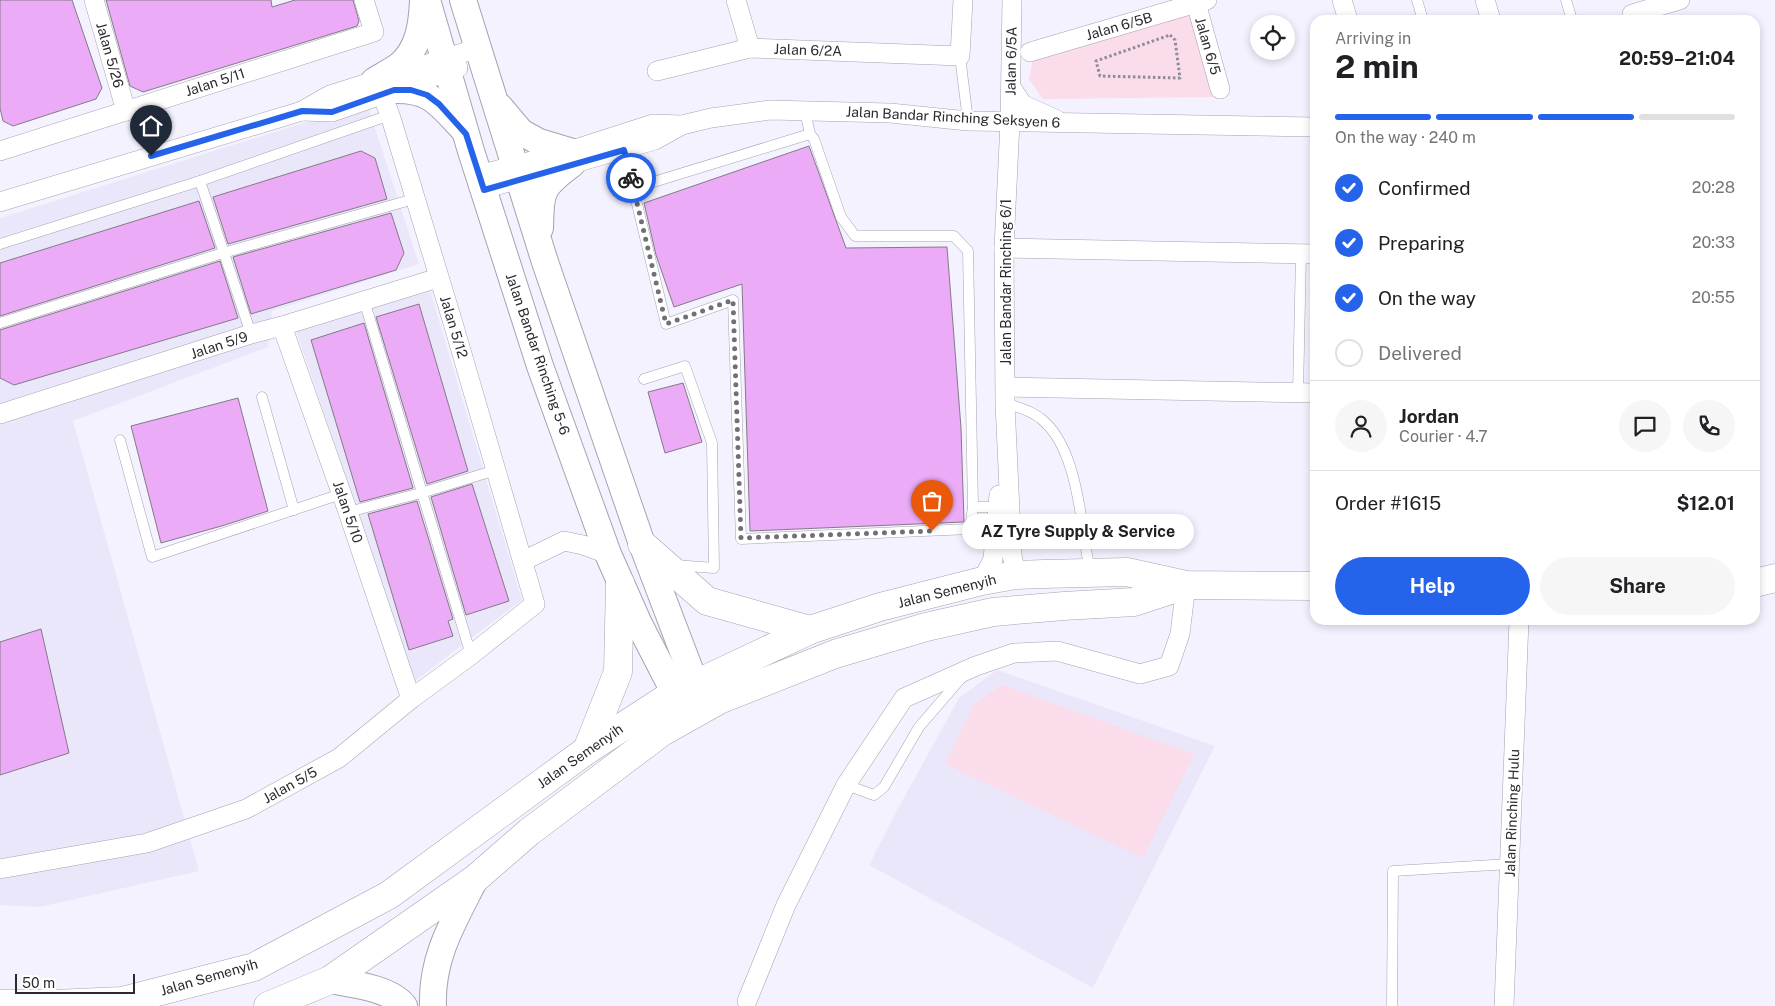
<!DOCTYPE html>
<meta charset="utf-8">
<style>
body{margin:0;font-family:"Public Sans",sans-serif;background:#f6f6f6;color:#202124;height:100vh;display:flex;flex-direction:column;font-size:19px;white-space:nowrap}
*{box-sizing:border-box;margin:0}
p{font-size:16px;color:#757577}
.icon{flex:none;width:28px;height:28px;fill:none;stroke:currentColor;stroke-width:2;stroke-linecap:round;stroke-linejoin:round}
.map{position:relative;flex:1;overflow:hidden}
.side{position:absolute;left:1310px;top:15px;width:450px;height:610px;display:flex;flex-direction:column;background:#fff;border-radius:15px;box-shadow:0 2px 8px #0003}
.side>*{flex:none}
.controls{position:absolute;left:1250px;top:15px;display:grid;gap:10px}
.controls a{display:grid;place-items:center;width:45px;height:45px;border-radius:50%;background:#fff;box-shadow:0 2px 8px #0003;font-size:25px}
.scale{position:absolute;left:15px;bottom:12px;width:120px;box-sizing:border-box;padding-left:5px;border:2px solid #2c2a2f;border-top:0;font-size:14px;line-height:18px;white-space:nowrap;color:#2c2a2f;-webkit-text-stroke:4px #fff;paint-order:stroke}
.pin{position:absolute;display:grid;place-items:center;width:42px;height:42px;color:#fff;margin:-51px -21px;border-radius:50% 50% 50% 0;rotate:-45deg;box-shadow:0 0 5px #0007}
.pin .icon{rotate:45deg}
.courier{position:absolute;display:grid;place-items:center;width:50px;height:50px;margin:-25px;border:4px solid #2563eb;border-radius:50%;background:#fff;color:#222;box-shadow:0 1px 6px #0007}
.bubble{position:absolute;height:35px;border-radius:18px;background:#fff;box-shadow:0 2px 8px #0003;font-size:16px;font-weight:700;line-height:35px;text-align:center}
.head em{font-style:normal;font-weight:700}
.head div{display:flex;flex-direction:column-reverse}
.head{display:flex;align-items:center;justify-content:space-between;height:85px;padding:0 25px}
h1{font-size:32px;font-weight:700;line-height:38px}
.bar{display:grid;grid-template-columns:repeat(4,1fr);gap:8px 5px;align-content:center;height:60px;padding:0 25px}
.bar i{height:6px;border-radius:4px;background:#e0e0e0}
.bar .on{background:#2563eb}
.bar p{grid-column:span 4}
.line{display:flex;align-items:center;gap:12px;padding:0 25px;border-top:1px solid #e0e0e0}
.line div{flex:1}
.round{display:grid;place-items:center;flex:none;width:52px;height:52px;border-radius:26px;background:#f6f6f6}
ol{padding:0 25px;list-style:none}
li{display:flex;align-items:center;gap:15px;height:55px}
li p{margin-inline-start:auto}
li .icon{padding:5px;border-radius:50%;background:#2563eb;color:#fff;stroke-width:4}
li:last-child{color:#757577}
li i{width:28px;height:28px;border:2px solid #e0e0e0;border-radius:50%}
.cta{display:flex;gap:10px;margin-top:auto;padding:10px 25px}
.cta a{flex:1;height:58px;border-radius:30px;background:#2563eb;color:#fff;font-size:20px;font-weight:700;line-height:58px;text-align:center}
.cta a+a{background:#f6f6f6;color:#202124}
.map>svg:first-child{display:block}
.built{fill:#ebe7fb}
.green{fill:#fadceb}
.building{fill:#ebabf7;stroke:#837b84}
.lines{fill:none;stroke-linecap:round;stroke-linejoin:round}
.lane-casing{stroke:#a5a3af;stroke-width:11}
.street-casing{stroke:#a5a3af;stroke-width:20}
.secondary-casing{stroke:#a5a3af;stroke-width:28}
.primary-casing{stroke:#a5a3af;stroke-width:29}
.path{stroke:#8e8c94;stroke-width:3;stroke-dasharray:2.5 2.5;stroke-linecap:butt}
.lane{stroke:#fff;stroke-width:10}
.street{stroke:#fff;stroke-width:19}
.secondary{stroke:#fff;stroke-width:26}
.primary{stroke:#fff;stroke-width:28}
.done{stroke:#727077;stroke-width:5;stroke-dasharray:0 9}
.route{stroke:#2563eb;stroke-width:6}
.labels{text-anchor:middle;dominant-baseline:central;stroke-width:4.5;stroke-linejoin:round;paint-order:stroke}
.street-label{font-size:14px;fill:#2c2a2f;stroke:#fff}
</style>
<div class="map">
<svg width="1775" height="1006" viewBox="0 0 1775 1006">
<rect width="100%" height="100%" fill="#f4f2fe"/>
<g class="built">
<path d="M367 103 419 264 272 311 268 347 73 421 199 871 40 907 0 905V218Z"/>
<path d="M430 290 522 600 415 681 296 331Z"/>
<path d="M997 670 1215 746 1093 988 869 865 896 812 959 698Z"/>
</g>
<g class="green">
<path d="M1194 10 1219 97 1043 99 1029 79 1033 59Z"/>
<path d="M1002 685 1194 754 1143 858 945 764 974 704Z"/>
</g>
<g class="building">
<path d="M0 0H72L102 88 96 99 13 126 3 121 0 108Z"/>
<path d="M106 0H271L272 7 295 0H353L359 21 357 26 143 92 130 86Z"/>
<path d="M809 146 846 248 947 247 961 428 964 522 750 531 742 284 674 307 656 255 644 203Z"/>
<path d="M361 151 375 158 387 199 228 244 213 197Z"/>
<path d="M199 201 215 248 0 316V263Z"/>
<path d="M391 213 404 253 396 270 251 314 233 257Z"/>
<path d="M220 261 238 318 14 385 0 378V330Z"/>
<path d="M419 304 468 471 427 484 376 317Z"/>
<path d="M364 323 413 488 360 502 311 340Z"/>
<path d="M683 383 702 442 665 453 648 392Z"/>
<path d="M238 398 268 511 225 525 161 543 131 426Z"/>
<path d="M472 484 509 601 466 615 431 497Z"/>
<path d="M417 501 453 619 448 621 453 636 409 650 368 514Z"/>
<path d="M41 629 69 753 0 775V642Z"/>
</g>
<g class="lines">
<g class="lane-casing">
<g id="lane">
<path d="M1417 0 1423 20"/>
<path d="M1566 0 1572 20"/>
<path d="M960 56 968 121"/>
<path d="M624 150 666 324 733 300 741 539 970 529 973 507 968 251 954 236H855L841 217 814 139 810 134 805 111"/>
<path d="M200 181 251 334"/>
<path d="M634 188 810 134"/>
<path d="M0 244 200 181 390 115"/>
<path d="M364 300 471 655"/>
<path d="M0 323 223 253 414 199"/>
<path d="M644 379 685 366 712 443 714 568 675 565"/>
<path d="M1298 393 1301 254"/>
<path d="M262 397 294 510"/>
<path d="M1005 403C1017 407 1030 410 1040 418 1079 447 1081 528 1090 572"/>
<path d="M120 440 152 557 341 494"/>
<path d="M973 507H999"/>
<path d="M348 512 421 493 496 470"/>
<path d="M970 529 997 528"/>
<path d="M846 785 874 795 884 787 919 727 963 676"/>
<path d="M1392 1006 1393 871 1510 864"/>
</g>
</g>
<g class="street-casing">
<g id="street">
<path d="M94 0 126 111"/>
<path d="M736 0 750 48"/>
<path d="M1012 0 1010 122 1004 248 1005 403 1012 555 1016 575"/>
<path d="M1342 0 1348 20"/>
<path d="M1485 0 1491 20"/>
<path d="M1196 3 1220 89"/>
<path d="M1632 14 1680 0"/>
<path d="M1030 52 1207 0"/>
<path d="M657 71 750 48 960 56 963 0"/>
<path d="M1011 87 1022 104 1057 120"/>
<path d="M302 111 332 112 458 68"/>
<path d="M0 151 374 32 364 0"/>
<path d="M479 175 569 151 653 124 681 125"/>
<path d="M484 189 655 140 682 125 711 118 770 110 890 113 968 121 1315 127"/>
<path d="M0 202 302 111 330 95 478 48"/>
<path d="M1004 248 1315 254"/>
<path d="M282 326 348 512 411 699"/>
<path d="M1006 387 1315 393"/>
<path d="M0 414 251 334 282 326 438 278"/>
<path d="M523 561 564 541 583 545 608 554"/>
<path d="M982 581 993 559 999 495"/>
<path d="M0 869 147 843 246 809 339 758 411 699 471 655 535 604 453 323 390 115 382 95"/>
<path d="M747 1001 786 905 846 785 904 698 976 666 1014 653 1057 651 1140 674 1169 666 1180 634 1186 585"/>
<path d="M1504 1006 1519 620"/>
</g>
</g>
<g class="secondary-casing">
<g id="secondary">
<path d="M427 0 471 151 540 366 608 554 639 624 669 682 684 690 702 695"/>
<path d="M463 0 545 262 642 544 690 670 684 690 677 704"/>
<path d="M374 81C382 76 392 71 400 65 419 49 422 23 423 1"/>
<path d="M394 90C431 89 439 104 463 129"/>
<path d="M500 107 521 132 539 142 569 151"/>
<path d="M540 228C541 190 541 187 572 164"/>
<path d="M330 980C352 984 390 988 404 1006"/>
<path d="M433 1006C431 957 454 921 475 879"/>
</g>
</g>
<g class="primary-casing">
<g id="primary">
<path d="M642 544 707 601 810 630"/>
<path d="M1755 583 1775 578"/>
<path d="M587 750 618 672 620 583"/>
<path d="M0 1004H55L122 1001 254 967 389 895 587 750 670 696 810 630 880 607 982 581 1016 575 1044 574 1127 572 1186 585 1315 586"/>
<path d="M268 1006 330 980 475 879 529 832 662 732 719 700 835 654 926 627 993 612 1064 606 1134 602 1186 585"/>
</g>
</g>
<path class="path" d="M1170 35 1175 40 1180 78 1100 76 1096 61Z"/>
<use href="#lane" class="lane"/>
<use href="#street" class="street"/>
<use href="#secondary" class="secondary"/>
<use href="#primary" class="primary"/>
</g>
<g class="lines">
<path class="done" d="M631 178 666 324 733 300 741 538 932 531"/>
<path class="route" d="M151 156 302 111 332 112 394 90H411L427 95 439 104 466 134 484 190 624 150 631 178"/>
</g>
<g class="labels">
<g class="street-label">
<text transform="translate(1119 26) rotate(-16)">Jalan 6/5B</text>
<text transform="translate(1208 46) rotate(74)">Jalan 6/5</text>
<text transform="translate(808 50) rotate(2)">Jalan 6/2A</text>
<text transform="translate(110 55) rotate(74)">Jalan 5/26</text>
<text transform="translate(1011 61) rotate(-89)">Jalan 6/5A</text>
<text transform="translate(215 82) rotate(-18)">Jalan 5/11</text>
<text transform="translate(953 117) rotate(3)">Jalan Bandar Rinching Seksyen 6</text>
<text transform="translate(1006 282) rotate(-90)">Jalan Bandar Rinching 6/1</text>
<text transform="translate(454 327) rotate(73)">Jalan 5/12</text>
<text transform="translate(219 345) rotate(-18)">Jalan 5/9</text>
<text transform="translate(538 354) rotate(71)">Jalan Bandar Rinching 5-6</text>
<text transform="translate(348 512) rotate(71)">Jalan 5/10</text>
<text transform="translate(947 591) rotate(-14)">Jalan Semenyih</text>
<text transform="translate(580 756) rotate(-35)">Jalan Semenyih</text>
<text transform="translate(290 785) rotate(-29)">Jalan 5/5</text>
<text transform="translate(1512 813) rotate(-88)">Jalan Rinching Hulu</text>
<text transform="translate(209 977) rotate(-16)">Jalan Semenyih</text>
</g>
</g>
</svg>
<div class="controls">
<a><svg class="icon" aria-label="locate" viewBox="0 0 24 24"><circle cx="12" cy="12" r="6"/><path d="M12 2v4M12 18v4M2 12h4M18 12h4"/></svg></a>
</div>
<div class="scale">50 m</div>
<div class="pin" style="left:932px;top:531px;background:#ea580c"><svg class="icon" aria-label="bag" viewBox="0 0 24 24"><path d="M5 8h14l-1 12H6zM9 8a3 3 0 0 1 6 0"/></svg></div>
<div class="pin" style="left:151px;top:156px;background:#1f2937"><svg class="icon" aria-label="home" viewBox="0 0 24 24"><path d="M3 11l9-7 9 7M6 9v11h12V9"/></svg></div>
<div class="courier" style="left:631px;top:178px"><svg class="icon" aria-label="bike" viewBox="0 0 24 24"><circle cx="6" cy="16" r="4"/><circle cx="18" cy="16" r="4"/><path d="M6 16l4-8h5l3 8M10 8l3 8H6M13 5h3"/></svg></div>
<div class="bubble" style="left:962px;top:514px;width:232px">AZ Tyre Supply &amp; Service</div>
<section class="side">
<div class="head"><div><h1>2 min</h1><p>Arriving in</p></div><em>20:59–21:04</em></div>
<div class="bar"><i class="on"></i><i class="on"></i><i class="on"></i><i></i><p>On the way · 240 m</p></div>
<ol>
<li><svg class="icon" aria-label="check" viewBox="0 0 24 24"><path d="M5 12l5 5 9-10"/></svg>Confirmed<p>20:28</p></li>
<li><svg class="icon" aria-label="check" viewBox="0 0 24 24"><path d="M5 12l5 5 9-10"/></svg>Preparing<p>20:33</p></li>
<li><svg class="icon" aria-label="check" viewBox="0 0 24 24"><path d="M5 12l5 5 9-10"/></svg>On the way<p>20:55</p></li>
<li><i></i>Delivered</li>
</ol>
<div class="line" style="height:90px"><a class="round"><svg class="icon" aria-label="person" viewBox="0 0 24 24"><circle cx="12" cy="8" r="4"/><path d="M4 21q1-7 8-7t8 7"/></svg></a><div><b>Jordan</b><p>Courier · 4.7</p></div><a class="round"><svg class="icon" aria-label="chat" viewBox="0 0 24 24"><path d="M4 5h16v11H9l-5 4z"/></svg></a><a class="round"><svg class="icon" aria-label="phone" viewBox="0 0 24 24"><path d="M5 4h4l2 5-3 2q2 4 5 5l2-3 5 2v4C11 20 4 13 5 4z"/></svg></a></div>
<div class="line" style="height:65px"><div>Order #1615</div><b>$12.01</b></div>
<div class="cta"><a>Help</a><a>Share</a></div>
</section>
</div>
